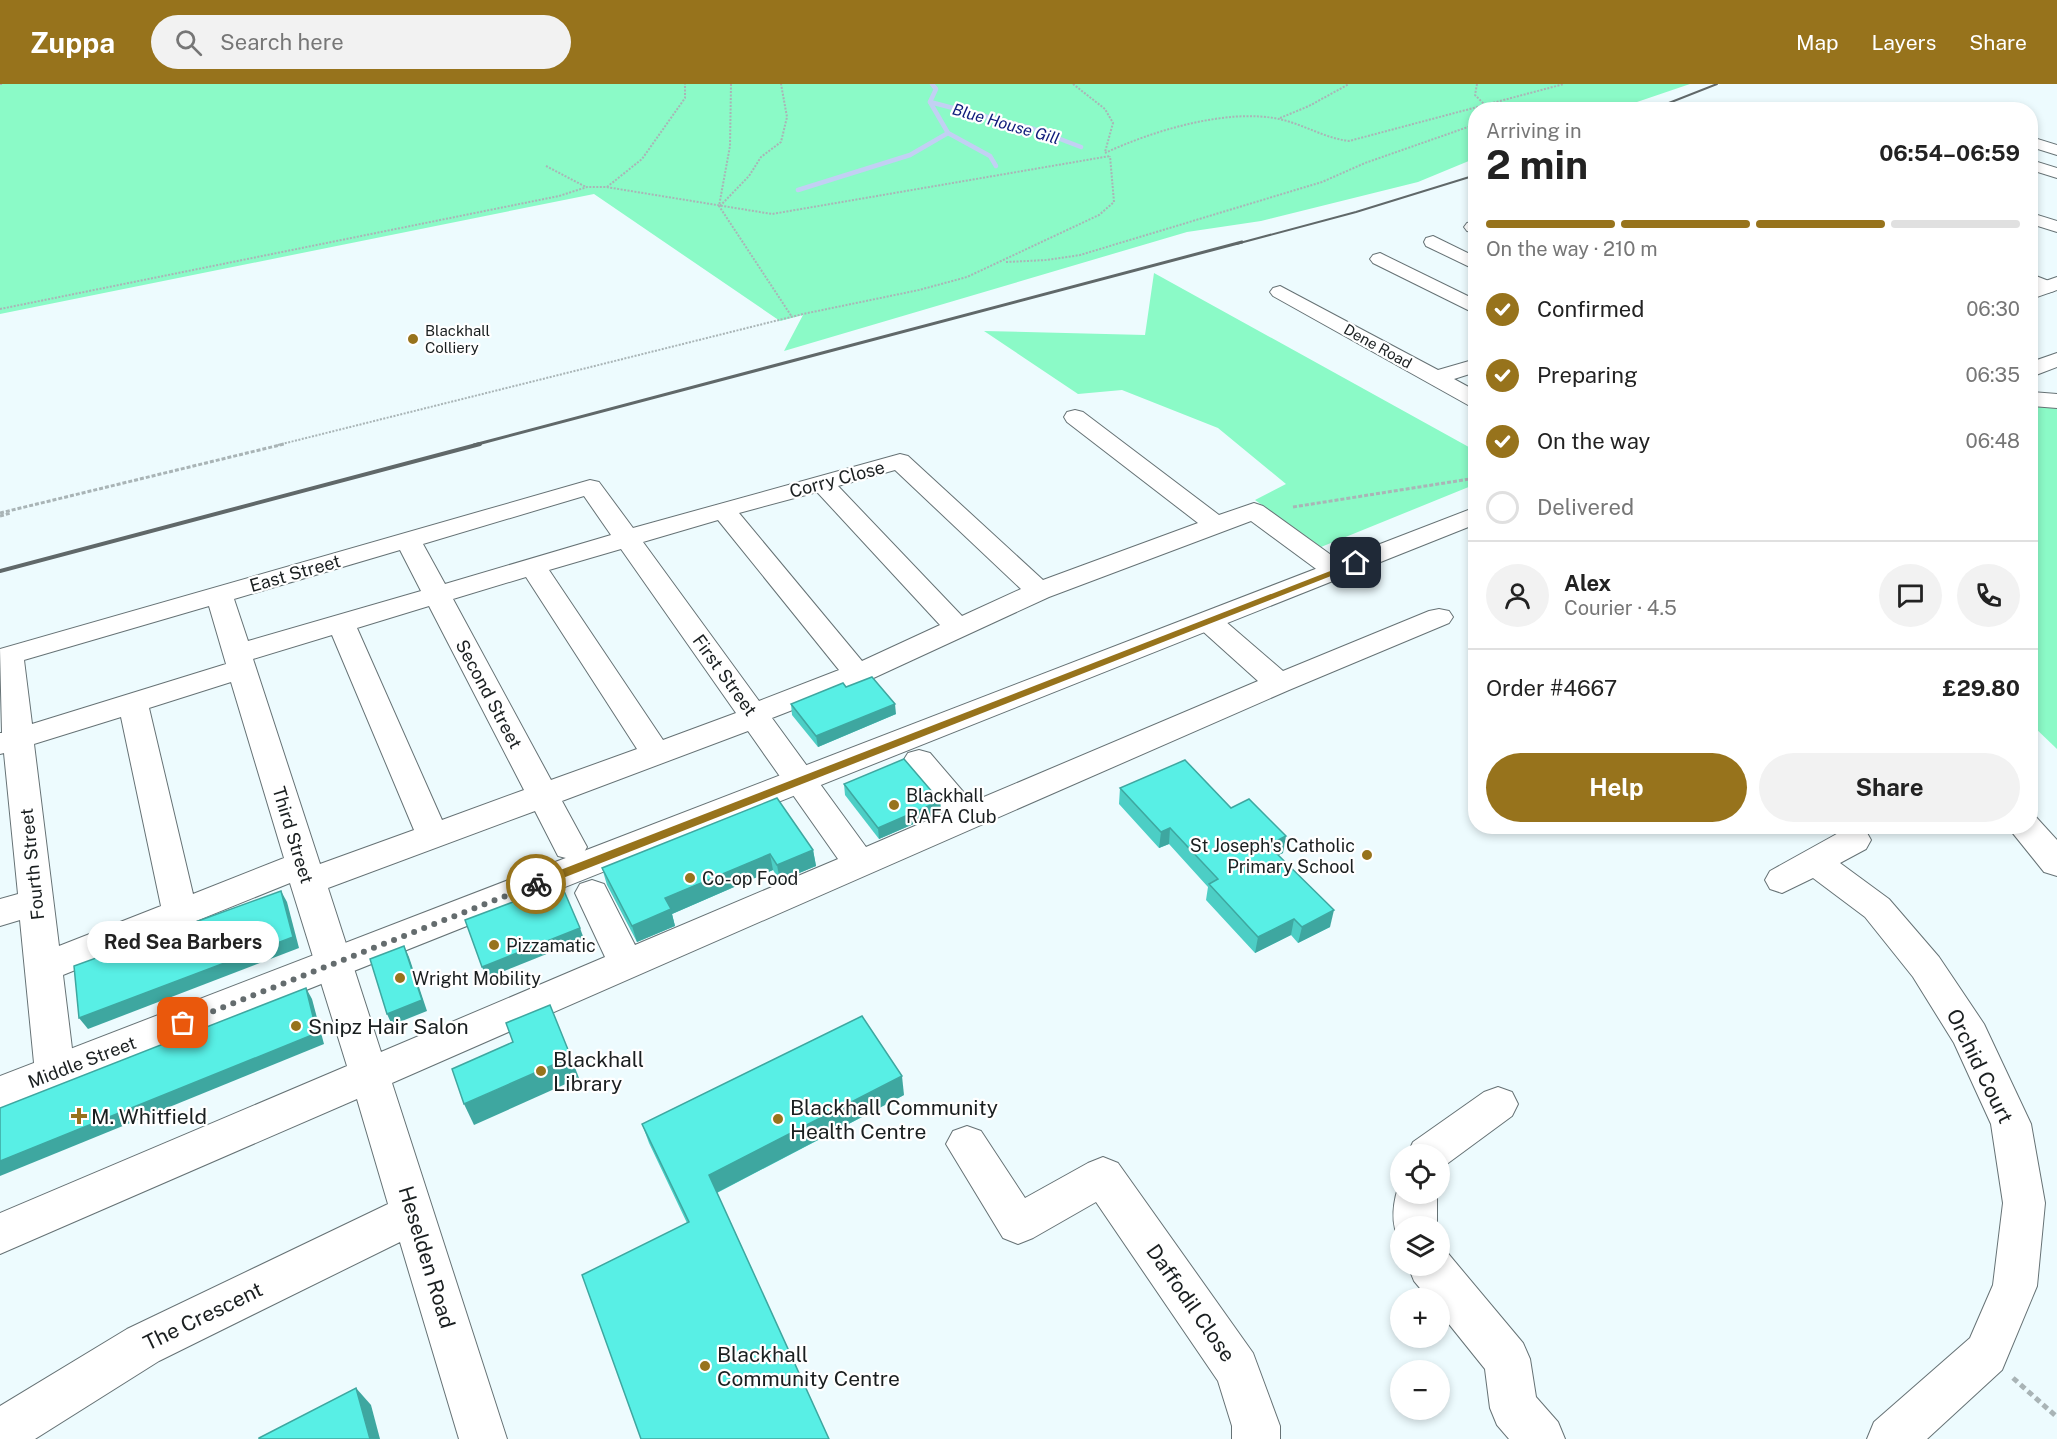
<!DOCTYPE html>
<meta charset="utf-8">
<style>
body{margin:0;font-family:"Public Sans",sans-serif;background:#f2f2f2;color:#222;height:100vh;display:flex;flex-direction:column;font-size:22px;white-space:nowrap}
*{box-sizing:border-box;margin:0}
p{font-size:20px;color:#767676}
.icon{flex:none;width:33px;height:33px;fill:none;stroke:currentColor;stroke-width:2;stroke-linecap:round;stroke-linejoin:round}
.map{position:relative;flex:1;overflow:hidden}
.drawer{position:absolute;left:1468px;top:18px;width:570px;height:732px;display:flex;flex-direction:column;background:#fff;border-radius:24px;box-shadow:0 3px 9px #0003}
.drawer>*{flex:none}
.buttons{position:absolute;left:1390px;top:1060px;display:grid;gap:12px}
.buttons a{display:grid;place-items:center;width:60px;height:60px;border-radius:50%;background:#fff;box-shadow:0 3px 9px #0003;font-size:30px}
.pin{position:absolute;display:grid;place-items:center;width:51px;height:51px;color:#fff;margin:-26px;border-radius:12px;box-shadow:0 3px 9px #0006}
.courier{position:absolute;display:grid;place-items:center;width:60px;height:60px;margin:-30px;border:4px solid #97731c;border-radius:50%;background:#fff;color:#222;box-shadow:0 2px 8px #0007}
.bubble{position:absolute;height:42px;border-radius:21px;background:#fff;box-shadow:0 3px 9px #0003;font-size:20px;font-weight:700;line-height:42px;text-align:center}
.head em{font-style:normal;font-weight:700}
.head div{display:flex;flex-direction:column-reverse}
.head{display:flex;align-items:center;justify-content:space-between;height:102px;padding:0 18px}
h1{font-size:39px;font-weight:700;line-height:45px}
.bar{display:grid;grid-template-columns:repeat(4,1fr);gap:9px 6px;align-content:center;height:72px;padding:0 18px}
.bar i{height:8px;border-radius:4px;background:#e0e0e0}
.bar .active{background:#97731c}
.bar p{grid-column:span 4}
.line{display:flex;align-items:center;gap:15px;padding:0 18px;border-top:2px solid #e0e0e0}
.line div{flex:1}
.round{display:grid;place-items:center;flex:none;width:63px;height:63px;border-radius:32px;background:#f2f2f2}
ol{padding:0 18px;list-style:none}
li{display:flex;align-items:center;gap:18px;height:66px}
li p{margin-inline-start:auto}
li .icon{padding:6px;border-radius:50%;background:#97731c;color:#fff;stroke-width:4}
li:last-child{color:#767676}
li i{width:33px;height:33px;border:3px solid #e0e0e0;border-radius:50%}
.cta{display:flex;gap:12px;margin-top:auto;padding:12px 18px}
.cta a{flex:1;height:69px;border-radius:36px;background:#97731c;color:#fff;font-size:24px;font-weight:700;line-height:69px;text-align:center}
.cta a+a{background:#f2f2f2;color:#222}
header{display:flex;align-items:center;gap:36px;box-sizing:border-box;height:84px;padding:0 30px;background:#97731c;color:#fff}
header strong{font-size:28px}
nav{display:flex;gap:33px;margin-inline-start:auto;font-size:21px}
.search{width:420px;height:54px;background:#f2f2f2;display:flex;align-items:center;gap:15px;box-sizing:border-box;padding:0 21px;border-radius:33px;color:#767676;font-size:22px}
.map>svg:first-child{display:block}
.green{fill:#8bfac7}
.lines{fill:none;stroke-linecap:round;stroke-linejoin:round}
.stream{stroke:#c2d0f3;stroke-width:4.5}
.minor-casing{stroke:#667275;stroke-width:2}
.major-casing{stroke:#667275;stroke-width:2}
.path-far2{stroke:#a9b4b6;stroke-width:2;stroke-dasharray:2 1.5;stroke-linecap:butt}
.path-far1{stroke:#a9b4b6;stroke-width:3;stroke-dasharray:4 2;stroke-linecap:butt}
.path{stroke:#a9b4b6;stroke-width:5;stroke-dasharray:6 4;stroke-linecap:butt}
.minor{fill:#fff;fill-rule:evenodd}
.major{fill:#fff;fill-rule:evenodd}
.rail-far2{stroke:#606869;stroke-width:2}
.rail-far1{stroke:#606869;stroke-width:3}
.rail{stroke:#606869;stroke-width:4}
.wall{fill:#4ccec5}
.shaded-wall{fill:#3ea7a0}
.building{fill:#58efe5;stroke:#3ea7a0;stroke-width:1.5}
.route{fill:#97731c}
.done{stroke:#646c6e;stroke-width:6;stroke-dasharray:0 10.8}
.poi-dot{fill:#97731c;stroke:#fff;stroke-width:2}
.labels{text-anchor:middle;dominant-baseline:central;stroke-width:4.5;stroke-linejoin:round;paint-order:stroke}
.far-poi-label{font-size:15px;fill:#1a1f20;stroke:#fff;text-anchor:start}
.far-street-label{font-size:15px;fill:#1a1f20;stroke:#fff}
.far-water-label{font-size:16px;font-style:italic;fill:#0e1b7a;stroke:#fff}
.street-label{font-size:18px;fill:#1a1f20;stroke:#fff}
.poi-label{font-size:18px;fill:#1a1f20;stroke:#fff;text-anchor:start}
.near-poi-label{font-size:21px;fill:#1a1f20;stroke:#fff;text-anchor:start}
.near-street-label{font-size:21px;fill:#1a1f20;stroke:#fff}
</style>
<header>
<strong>Zuppa</strong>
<div class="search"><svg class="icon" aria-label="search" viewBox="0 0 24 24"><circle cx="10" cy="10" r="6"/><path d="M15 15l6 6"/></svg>Search here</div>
<nav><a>Map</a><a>Layers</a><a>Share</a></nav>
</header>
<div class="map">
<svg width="2057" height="1355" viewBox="0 0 2057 1355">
<rect width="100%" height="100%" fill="#edfbfe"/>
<g class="green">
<path d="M0 0H1690L1637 18 1626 25 1476 26V74L1418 98 1261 137 1187 148 784 267 803 231 780 237 594 110 0 230Z"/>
<path d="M1154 189 1476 367V400L1321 463 1255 416 1286 400 1218 344 1122 306 1078 310 984 247 1145 251Z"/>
<path d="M2057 318V665L2031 640V325Z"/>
</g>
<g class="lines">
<g class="stream">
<path d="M930 18 1034 45 1081 63"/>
<path d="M948 49 990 72 996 82"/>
<path d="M798 106 910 71 948 49 930 18 936 5 932 0"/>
</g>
<g class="minor-casing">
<g id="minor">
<path d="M2031 53 2057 61V71L2031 63Z"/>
<path d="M2031 76 2057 84V94L2031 86Z"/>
<path d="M2031 129 2057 137V148L2031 140Z"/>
<path d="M1476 137V149L1467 147 1464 143 1467 139Z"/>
<path d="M1433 152 1476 173V186L1426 162 1424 158 1426 154Z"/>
<path d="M1380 169 1476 216V230L1373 179 1370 175 1373 171Z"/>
<path d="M2031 190 2054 199 2057 203 2054 207 2047 209 2031 203Z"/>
<path d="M1280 202 1438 286 1476 275V288L1454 295 1476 307V323L1468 321 1273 212 1270 208 1273 204Z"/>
<path d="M2057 269V283L2031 293V278Z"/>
<path d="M2031 308 2057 310V324L2031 322Z"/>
<path d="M1075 326 1083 328 1219 431 1254 419 1263 422 1345 481 1349 487 1345 493 1336 495 1327 493 1251 437 1049 513 867 597 772 634 866 763 945 729 908 685 903 677 908 669 919 666 930 669 972 718 1258 597 1198 543 1194 537 1198 531 1208 529 1218 531 1283 587 1429 527 1439 525 1449 527 1453 533 1449 539 1289 606 392 999 507 1355H459L400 1158 159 1277 35 1355H0V1322L127 1245 388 1120 357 1015 0 1170V1129L347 982 290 799 63 891 75 989 69 1001 55 1006 41 1001 35 989 20 836 0 842V815L18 810 4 669 0 670V649H2L0 565 590 396 599 398 633 444 900 370 908 372 1043 496 1198 439 1067 338 1064 333 1067 328ZM895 386 1021 505 962 532 838 402ZM817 408 940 541 862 577 739 429ZM584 412 611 451 445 500 423 460ZM718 436 839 586 759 617 643 458ZM621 465 736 629 663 656 549 486ZM400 466 421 507 248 557 234 515ZM526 493 637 665 551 696 453 515ZM209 522 226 580 32 640 24 576ZM429 522 524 706 442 736 357 544ZM332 551 414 746 320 780 253 575ZM231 598 284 774 193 810 149 624ZM121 633 161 822 59 862 34 660ZM748 647 838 775 635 861 604 800 592 796 580 800 575 809 605 873 381 968 328 804 535 727 558 772 570 775 582 772 587 763 562 717Z"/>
<path d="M1854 744 1866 747 1871 756 1866 765 1840 779 1889 815 1939 873 1984 940 2031 1040 2045 1119 2037 1202 2002 1286 1927 1355H1867L1874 1338 1970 1254 1993 1201 2003 1119 1991 1040 1954 959 1913 893 1865 833 1813 794 1782 809 1770 805 1765 796 1770 787 1842 747Z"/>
<path d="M1498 1003 1512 1008 1518 1020 1512 1032 1440 1085V1071H1407L1413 1058 1484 1008Z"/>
<path d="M967 1042 981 1047 1025 1114 1088 1079 1103 1073 1118 1079 1253 1269 1280 1342V1355H1232V1342L1218 1297 1096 1118 1033 1154 1018 1160 1003 1154 946 1060 953 1047Z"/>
<path d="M1401 1096V1110H1437V1143H1401V1158C1389 1141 1393 1115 1401 1096Z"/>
<path d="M1440 1165 1446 1167 1523 1259 1530 1275 1536 1313 1558 1338 1565 1355H1509L1497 1341 1490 1324 1485 1285 1440 1229V1215H1429L1414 1197 1408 1182H1440Z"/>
</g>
</g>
<g class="major-casing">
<g id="major">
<path d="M2057 193V206L2031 215V202Z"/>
<path d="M1476 423V440L0 1028V992Z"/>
<path d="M2031 732 2036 733 2057 756V792L2044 788 2007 742H2031Z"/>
</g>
</g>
<g class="path-far2">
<path d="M0 0H3"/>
<path d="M731 0 730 62 719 122 792 233"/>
<path d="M1073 0 1105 25 1113 39 1105 68"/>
<path d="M1477 0 1475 11 1484 20"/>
<path d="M1280 34 1309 22 1349 0"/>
<path d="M1105 69C1152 47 1227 24 1279 35 1303 40 1324 54 1349 57L1564 0"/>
<path d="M546 82 586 103"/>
<path d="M607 103 642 75 685 14V0"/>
<path d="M720 122 749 92 761 73 781 58 787 33 781 0"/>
<path d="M1006 178 1047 176 1080 171 1322 98 1365 79 1468 43 1476 37"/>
<path d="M0 225 559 112 587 103H606L772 130 1110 72"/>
<path d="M278 361 803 230 919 206 967 193 1099 131 1114 118 1110 72"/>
</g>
<g class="path-far1">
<path d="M1293 423 1476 394"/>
<path d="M0 429 284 360"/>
<path d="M0 432 11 429"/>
</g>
<path class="path" d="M2013 1294 2057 1333"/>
<use href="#minor" class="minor"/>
<use href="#major" class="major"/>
<g class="rail-far2">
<path d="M1651 26 1717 0"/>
<path d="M1236 160 1356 128 1476 91"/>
</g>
<path class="rail-far1" d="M474 361 1242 158"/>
<path class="rail" d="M0 487 480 360"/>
</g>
<g class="wall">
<path d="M846 603 896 630 818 663 792 631 791 620Z"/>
<path d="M844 700 940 717 941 728 879 755 845 711Z"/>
<path d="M1120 704 1231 724 1283 769 1278 771 1330 843 1298 859 1291 851 1255 869 1206 816 1208 803 1169 760 1159 764 1119 720Z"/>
<path d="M813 766 816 782 780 797 773 786 672 830 675 842 637 858 607 801 602 784Z"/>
<path d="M904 1011 717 1109 829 1355 687 1139 649 1059 642 1040Z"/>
</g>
<g class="shaded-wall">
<path d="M895 620 896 630 818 663 816 652Z"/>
<path d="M940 717 941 728 879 755 878 744Z"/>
<path d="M1170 744 1169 760 1159 764 1161 748Z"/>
<path d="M1286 752 1283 769 1265 777 1268 761Z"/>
<path d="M813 766 816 782 780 797 777 781Z"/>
<path d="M770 770 773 786 672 830 675 842 637 858 632 842 665 814Z"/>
<path d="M281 807 287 818 299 864 88 945 79 934Z"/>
<path d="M1334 826 1330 843 1298 859 1302 843Z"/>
<path d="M1294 835 1291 851 1255 869 1258 853Z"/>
<path d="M580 844 584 855 487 894 482 883Z"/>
<path d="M404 862 409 873 427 927 392 941 387 930Z"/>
<path d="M306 904 312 915 324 960 0 1092V1077Z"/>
<path d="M571 973 579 994 474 1041 464 1020Z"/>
<path d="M902 992 904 1011 714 1110 709 1091Z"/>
<path d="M356 1304 371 1321 380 1355H370Z"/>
</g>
<g class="building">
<path d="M872 593 895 620 816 652 791 620 843 599 846 603Z"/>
<path d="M904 675 940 717 878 744 844 700Z"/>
<path d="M1185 676 1231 724 1249 715 1286 752 1268 761 1334 826 1302 843 1294 835 1258 853 1209 800 1218 795 1170 744 1161 748 1120 704Z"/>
<path d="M777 714 813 766 777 781 770 770 665 814 671 825 632 842 602 784Z"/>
<path d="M561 800 580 844 482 883 465 836Z"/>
<path d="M281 807 293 853 79 934 74 882Z"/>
<path d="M404 862 422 916 387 930 370 875Z"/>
<path d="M306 904 317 949 0 1077V1024Z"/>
<path d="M550 921 571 973 464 1020 452 985 513 958 506 939Z"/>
<path d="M862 932 902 992 709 1091 829 1355H641L582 1191 689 1138 642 1040Z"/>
<path d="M356 1304 370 1355H259V1354Z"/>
</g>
<path class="route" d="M1356 477 1360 479 1359 481 540 803H532L531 800 532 797Z"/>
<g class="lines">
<path class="done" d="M183 939 536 800"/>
</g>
<g class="poi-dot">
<circle cx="413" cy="255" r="6"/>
<circle cx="894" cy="721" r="6"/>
<circle cx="1367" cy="771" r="6"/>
<circle cx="690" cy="794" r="6"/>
<circle cx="494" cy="861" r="6"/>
<circle cx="400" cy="894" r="6"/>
<circle cx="296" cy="942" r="6"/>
<circle cx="541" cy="987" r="6"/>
<path d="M76 1023h6v6h6v6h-6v6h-6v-6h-6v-6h6z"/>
<circle cx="778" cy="1035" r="6"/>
<circle cx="705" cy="1282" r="6"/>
</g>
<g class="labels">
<g class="far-poi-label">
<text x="425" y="246">Blackhall<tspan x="425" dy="17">Colliery</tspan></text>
</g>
<g class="far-street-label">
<text transform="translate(1378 262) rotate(29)">Dene Road</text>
</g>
<g class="far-water-label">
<text transform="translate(1006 40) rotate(16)">Blue House Gill</text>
</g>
<g class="street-label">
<text transform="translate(837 395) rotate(-15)">Corry Close</text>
<text transform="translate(295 489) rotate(-16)">East Street</text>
<text transform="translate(725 591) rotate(54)">First Street</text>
<text transform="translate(489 610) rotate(62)">Second Street</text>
<text transform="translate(293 751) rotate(73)">Third Street</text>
<text transform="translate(32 780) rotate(-96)">Fourth Street</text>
<text transform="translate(82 978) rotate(-21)">Middle Street</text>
</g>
<g class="poi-label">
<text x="906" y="711">Blackhall<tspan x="906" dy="21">RAFA Club</tspan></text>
<text x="1355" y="761" text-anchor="end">St Joseph's Catholic<tspan x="1355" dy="21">Primary School</tspan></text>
<text x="702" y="794">Co-op Food</text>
<text x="506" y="861">Pizzamatic</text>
<text x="412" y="894">Wright Mobility</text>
</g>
<g class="near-poi-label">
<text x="308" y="942">Snipz Hair Salon</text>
<text x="553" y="975">Blackhall<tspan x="553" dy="24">Library</tspan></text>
<text x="790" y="1023">Blackhall Community<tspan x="790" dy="24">Health Centre</tspan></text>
<text x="91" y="1032">M. Whitfield</text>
<text x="717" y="1270">Blackhall<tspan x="717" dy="24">Community Centre</tspan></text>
</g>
<g class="near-street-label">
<text transform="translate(1980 982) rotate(64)">Orchid Court</text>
<text transform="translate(427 1173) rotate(73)">Heselden Road</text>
<text transform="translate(1191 1219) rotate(55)">Daffodil Close</text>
<text transform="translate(203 1232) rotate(-26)">The Crescent</text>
</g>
</g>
</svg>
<div class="buttons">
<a><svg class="icon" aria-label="locate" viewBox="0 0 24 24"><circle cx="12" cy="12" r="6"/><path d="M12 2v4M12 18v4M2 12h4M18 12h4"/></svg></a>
<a><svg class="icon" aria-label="layers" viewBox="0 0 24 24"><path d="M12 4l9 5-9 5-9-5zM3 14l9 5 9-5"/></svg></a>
<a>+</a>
<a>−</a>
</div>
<div class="pin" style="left:183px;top:939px;background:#ea580c"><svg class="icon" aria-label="bag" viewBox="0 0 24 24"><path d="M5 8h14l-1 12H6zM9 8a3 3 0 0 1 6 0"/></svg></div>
<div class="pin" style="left:1356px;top:479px;background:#1f2937"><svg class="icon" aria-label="home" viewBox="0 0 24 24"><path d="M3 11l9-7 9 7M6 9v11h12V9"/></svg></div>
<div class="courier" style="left:536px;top:800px"><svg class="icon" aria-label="bike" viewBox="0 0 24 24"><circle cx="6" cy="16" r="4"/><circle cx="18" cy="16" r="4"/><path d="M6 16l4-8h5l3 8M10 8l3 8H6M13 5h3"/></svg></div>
<div class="bubble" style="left:87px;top:837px;width:192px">Red Sea Barbers</div>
<section class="drawer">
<div class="head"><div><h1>2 min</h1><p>Arriving in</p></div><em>06:54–06:59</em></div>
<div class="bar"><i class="active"></i><i class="active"></i><i class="active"></i><i></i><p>On the way · 210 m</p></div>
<ol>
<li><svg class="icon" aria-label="check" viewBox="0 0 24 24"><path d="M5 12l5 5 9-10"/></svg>Confirmed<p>06:30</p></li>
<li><svg class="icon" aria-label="check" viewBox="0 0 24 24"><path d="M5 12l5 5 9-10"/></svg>Preparing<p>06:35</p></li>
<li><svg class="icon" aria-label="check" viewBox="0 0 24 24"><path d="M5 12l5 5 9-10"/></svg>On the way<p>06:48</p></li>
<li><i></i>Delivered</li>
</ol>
<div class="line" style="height:108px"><a class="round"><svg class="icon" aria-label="person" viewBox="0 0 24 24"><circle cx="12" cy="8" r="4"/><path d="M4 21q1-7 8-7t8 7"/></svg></a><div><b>Alex</b><p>Courier · 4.5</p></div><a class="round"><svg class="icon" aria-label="chat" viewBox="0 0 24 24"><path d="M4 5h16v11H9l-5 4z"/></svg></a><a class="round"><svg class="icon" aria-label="phone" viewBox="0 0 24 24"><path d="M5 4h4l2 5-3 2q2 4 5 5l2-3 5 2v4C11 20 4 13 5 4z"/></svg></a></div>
<div class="line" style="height:78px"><div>Order #4667</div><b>£29.80</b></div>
<div class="cta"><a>Help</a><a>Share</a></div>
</section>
</div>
